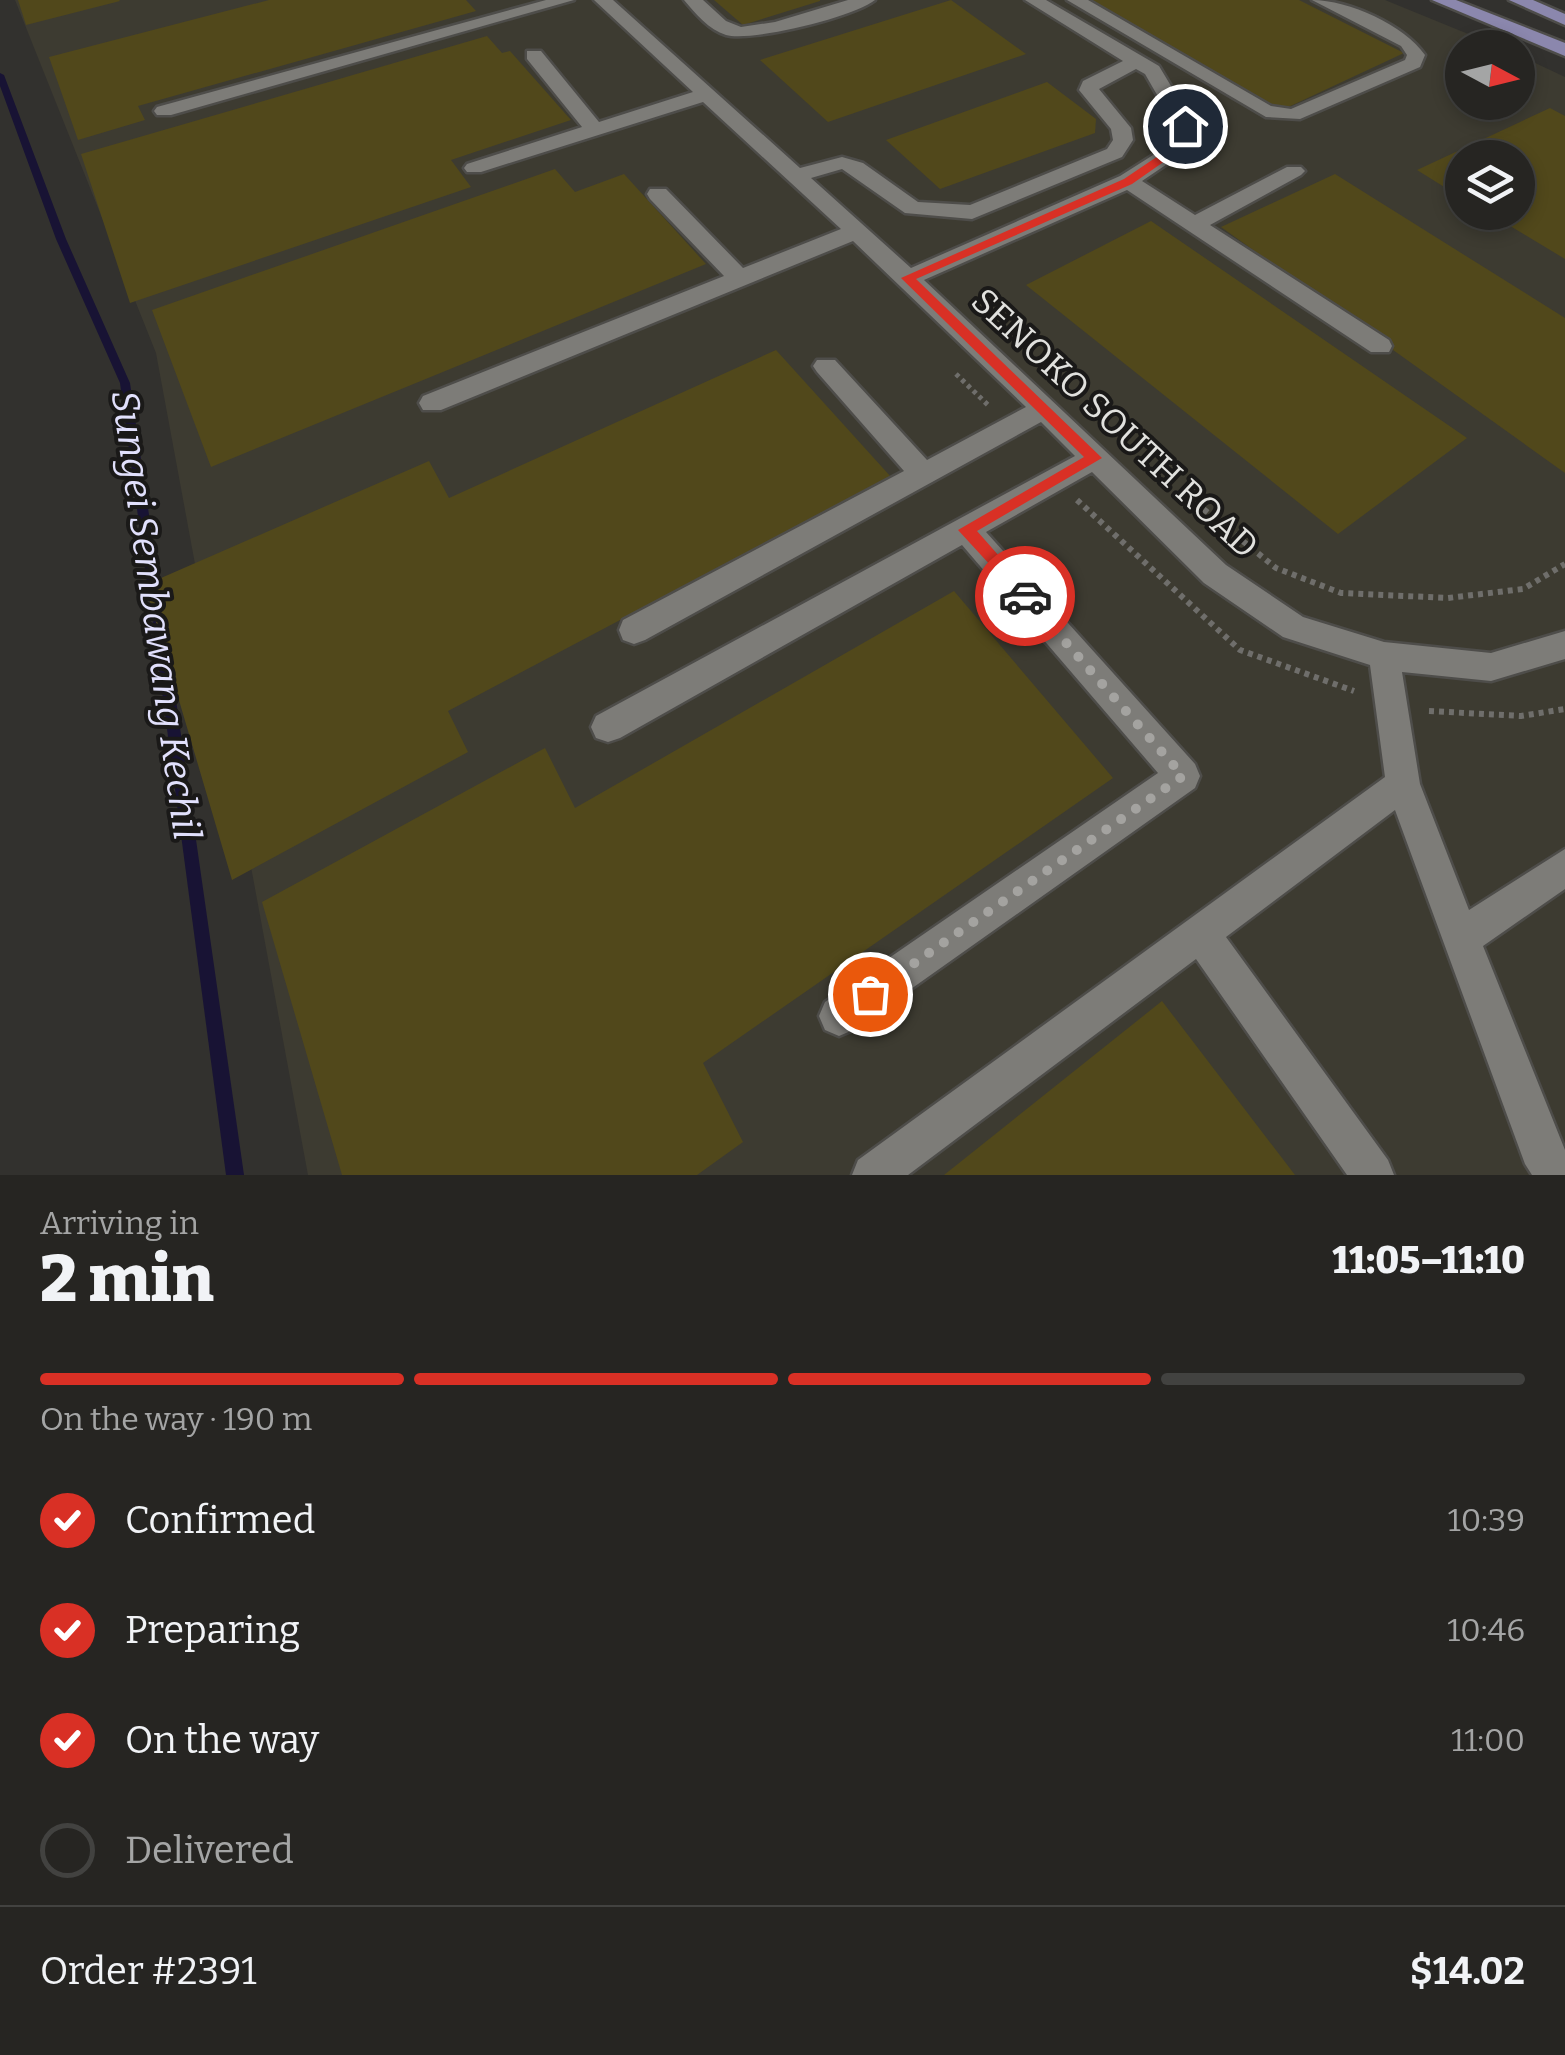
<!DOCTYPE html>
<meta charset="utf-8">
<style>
body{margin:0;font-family:Bitter,serif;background:#32312f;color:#f1f3f6;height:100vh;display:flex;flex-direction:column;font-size:38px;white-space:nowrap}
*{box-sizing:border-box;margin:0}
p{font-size:32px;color:#a4a5a5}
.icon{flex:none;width:55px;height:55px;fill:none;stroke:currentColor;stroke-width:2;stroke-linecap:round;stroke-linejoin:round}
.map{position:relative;height:1175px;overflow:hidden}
.panel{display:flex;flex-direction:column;background:#262522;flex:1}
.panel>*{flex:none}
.needle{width:65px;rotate:97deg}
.tools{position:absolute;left:1445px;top:30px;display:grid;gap:20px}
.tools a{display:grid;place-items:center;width:90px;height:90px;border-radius:50%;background:#262522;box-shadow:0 5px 15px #0003,0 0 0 2px #424240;font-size:50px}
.pin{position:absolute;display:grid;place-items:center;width:85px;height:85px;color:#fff;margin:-42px;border:5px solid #fff;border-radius:50%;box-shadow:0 2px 10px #0007}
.courier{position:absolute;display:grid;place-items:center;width:100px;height:100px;margin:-50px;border:8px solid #d93025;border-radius:50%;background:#fff;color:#222;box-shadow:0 2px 12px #0007}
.headline em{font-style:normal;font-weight:800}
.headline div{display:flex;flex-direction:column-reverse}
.headline{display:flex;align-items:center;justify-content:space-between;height:170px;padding:0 40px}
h1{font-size:65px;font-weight:800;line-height:75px}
.bar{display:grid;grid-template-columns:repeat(4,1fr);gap:15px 10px;align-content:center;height:120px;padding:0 40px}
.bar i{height:12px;border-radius:8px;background:#424240}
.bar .on{background:#d93025}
.bar p{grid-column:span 4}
.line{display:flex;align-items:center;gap:25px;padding:0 40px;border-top:2px solid #424240}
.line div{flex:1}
ol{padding:0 40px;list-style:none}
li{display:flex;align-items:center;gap:30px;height:110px}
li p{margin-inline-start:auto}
li .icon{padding:10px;border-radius:50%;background:#d93025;color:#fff;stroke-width:4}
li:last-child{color:#a4a5a5}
li i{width:55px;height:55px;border:5px solid #424240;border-radius:50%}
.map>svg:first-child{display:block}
.built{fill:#3d3b31;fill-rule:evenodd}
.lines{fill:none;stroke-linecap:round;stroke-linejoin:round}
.stream{fill:#181334;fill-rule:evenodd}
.building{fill:#51481b}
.minor-casing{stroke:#4e4d4a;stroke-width:5}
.major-casing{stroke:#4e4d4a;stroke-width:5}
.path-far1{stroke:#6f6e6b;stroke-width:5;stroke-dasharray:4 4;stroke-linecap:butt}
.path{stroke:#6f6e6b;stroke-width:6;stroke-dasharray:5 5;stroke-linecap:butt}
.minor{fill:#7d7c78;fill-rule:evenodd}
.major{fill:#8b87ad;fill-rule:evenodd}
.route{fill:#d93025}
.done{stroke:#a4a3a0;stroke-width:10;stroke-dasharray:0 18}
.labels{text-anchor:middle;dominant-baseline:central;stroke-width:8;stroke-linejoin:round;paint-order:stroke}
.street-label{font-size:35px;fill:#e1e1de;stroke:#1a1918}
.water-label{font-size:38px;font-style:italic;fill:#e1e0fc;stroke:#1a1918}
</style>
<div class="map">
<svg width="1565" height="1175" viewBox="0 0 1565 1175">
<rect width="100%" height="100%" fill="#32312e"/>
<path class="built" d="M15 0H1385L1500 47 1462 48V102H1518V55L1565 77V1175H308L156 353ZM1462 158H1518V212H1462Z"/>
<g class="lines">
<g class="stream">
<path d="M0 73 4 75 66 239 130 383 161 598 159 602 155 603 151 602 149 598 120 383 56 239 0 86Z"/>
<path d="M159 617 164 619 165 623 244 1175H226L153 623 154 619Z"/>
</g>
</g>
<g class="building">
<path d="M18 0H119L120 1 26 25Z"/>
<path d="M269 0H466L476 11 138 106 145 120 78 140 49 57Z"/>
<path d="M714 0H820V1L743 25Z"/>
<path d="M951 0 1026 54 828 122 760 60Z"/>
<path d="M1091 0H1299L1404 53 1282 110Z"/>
<path d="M487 36 502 53 510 51 571 120 451 160 471 187 130 303 81 154Z"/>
<path d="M1047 82 1096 119 1095 133 940 189 886 140Z"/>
<path d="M1550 108 1565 116V259L1487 212H1518V158H1462V198L1417 170Z"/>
<path d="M555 169 575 192 624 174 706 264 211 467 152 310Z"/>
<path d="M1335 174 1565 318V473L1221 227Z"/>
<path d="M1151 221 1467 438 1338 534 1026 285Z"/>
<path d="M776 350 891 477 448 711 468 752 232 880 145 585 429 461 449 498Z"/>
<path d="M954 591 1113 778 703 1063 743 1142 697 1175H342L262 902 545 748 575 808Z"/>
<path d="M1162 1001 1295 1175H944Z"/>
</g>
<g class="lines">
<g class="minor-casing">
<g id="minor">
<path d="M546 0H574L171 115H157L154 111 157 107Z"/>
<path d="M594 0H613L800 168 842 157 863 163 918 202 970 205 1107 149 1113 140 1111 129 1079 90 1083 81 1123 61 1025 0H1046L1159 66 1195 126 1176 158 1142 181 1195 215 1287 167H1301L1305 171 1301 175 1210 225 1389 340 1392 346 1389 352H1371L1127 190 924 280 1226 565 1303 617 1384 642 1491 653 1565 631V659L1491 681 1402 672 1420 784 1469 910 1565 849V889L1483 946 1565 1150V1175H1532L1525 1164 1395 810 1226 937 1388 1160 1394 1175H1347L1196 959 908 1175H852L858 1160 1385 777 1370 665 1283 637 1204 583 1092 472 986 532 1195 764 1200 776 1195 788 853 1030 839 1036 825 1030 819 1016 825 1002 1158 773 962 545 620 738 608 742 596 738 591 727 596 716 1075 456 1041 422 645 640 634 644 623 640 619 630 623 620 904 471 817 372 813 366 817 360H835L927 460 1026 407 853 241 441 410H423L419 403 423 396 724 276 650 199 647 194 650 189H666L743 268 841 229 703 102 481 172H467L464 168 467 164 582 127 527 59V51H541L599 122 693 92ZM1136 69 1145 74 1175 126 1161 150 1120 176 911 268 811 178 842 169 905 213 972 219 1122 157 1133 140 1131 128 1099 89Z"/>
<path d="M684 0H703L726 21 741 27 775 22 848 0H875C854 17 752 42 726 35 709 30 695 13 684 0Z"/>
<path d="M1067 0H1088L1271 106 1291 109 1405 60 1407 55 1401 46 1312 0C1349 0 1404 25 1425 55L1420 67 1300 119 1266 117Z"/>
</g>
</g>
<g class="major-casing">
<g id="major">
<path d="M1432 0H1456L1565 43V56Z"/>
<path d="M1509 0H1533L1565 14V25Z"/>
</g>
</g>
<path class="path-far1" d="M956 374 990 407"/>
<g class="path">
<path d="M1077 500 1240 650 1354 691"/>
<path d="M1196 503 1276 568 1341 593 1448 598 1523 589 1565 564"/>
<path d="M1429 711 1521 716 1565 709"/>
</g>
<use href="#minor" class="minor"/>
<use href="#major" class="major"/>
</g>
<path class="route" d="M1185 123 1191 126 1172 156 1132 184 916 279 1102 458 977 531 1030 591 1033 596 1025 603 958 530 1084 457 901 278 1124 179 1164 152Z"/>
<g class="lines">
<path class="done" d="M870 994 1183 776 1025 596"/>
</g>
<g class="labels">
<g class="street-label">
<text transform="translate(1115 423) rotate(43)">SENOKO SOUTH ROAD</text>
</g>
<g class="water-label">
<text transform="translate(156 615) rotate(82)">Sungei Sembawang Kechil</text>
</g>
</g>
</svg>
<div class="tools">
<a><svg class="needle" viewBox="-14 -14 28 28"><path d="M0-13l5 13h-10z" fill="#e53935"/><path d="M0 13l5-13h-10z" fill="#a4a5a5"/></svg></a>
<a><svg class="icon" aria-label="layers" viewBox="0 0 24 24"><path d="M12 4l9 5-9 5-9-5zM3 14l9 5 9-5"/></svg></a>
</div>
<div class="pin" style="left:870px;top:994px;background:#ea580c"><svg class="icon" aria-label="bag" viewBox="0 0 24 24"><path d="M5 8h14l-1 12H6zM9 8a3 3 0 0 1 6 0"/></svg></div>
<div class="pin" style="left:1185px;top:126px;background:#1f2937"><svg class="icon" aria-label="home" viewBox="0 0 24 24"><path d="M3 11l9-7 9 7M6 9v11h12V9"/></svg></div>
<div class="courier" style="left:1025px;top:596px"><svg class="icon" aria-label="car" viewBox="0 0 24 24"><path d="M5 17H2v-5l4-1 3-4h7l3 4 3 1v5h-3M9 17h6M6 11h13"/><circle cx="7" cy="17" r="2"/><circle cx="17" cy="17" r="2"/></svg></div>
</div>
<section class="panel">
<div class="headline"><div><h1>2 min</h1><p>Arriving in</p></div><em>11:05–11:10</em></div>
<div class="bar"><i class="on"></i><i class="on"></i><i class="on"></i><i></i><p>On the way · 190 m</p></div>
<ol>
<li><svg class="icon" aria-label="check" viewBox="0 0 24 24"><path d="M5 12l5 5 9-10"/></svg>Confirmed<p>10:39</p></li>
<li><svg class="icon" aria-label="check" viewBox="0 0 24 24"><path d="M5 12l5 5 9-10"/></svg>Preparing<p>10:46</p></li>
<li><svg class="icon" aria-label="check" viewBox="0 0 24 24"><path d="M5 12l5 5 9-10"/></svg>On the way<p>11:00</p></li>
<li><i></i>Delivered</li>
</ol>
<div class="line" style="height:130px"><div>Order #2391</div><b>$14.02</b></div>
</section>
